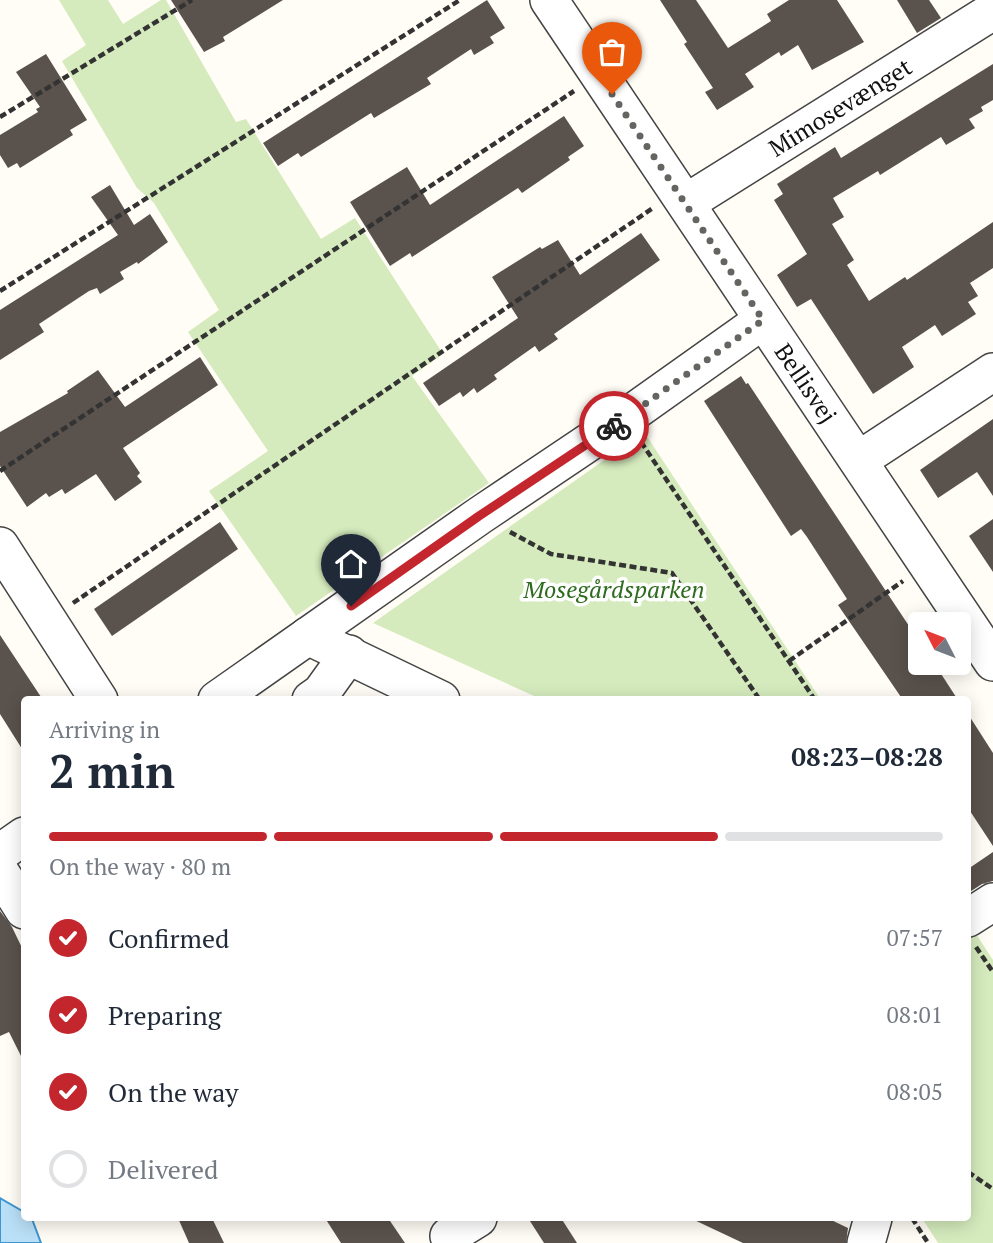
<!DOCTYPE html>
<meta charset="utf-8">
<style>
body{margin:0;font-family:"PT Serif",serif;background:#f6f6f7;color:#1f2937;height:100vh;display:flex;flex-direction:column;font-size:26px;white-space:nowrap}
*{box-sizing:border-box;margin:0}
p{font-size:23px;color:#747a83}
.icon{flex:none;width:38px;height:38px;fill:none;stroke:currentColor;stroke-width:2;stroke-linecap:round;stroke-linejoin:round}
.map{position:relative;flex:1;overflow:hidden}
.panel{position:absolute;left:21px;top:696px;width:950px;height:525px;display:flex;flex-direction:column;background:#fff;border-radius:7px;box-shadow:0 4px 18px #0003}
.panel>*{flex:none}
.needle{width:46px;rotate:312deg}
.fabs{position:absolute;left:908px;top:612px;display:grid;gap:14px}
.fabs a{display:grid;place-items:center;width:63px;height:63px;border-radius:7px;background:#fff;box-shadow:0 4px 18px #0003;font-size:35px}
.pin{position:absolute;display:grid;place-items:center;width:60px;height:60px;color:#fff;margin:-72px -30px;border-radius:50% 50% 50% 0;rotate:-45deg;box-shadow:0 0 7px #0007}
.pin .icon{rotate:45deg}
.courier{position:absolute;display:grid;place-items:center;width:70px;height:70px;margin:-35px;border:5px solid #c4262e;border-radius:50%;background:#fff;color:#222;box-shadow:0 2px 9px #0007}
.headline em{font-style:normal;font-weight:700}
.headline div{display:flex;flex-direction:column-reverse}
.headline{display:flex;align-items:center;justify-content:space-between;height:119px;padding:0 28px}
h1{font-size:46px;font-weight:700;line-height:52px}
.bar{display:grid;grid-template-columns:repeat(4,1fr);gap:10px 7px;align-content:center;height:84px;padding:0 28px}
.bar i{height:9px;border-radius:5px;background:#e0e1e3}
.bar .selected{background:#c4262e}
.bar p{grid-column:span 4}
ol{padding:0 28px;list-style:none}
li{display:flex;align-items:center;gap:21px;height:77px}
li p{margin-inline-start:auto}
li .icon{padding:7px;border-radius:50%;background:#c4262e;color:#fff;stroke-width:4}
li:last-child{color:#747a83}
li i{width:38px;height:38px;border:4px solid #e0e1e3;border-radius:50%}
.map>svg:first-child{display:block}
.green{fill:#d5ebbd}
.water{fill:#b9e0f7;stroke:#3f96cf;stroke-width:2}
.building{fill:#5a524d}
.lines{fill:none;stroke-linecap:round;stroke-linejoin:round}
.minor-casing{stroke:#444;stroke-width:40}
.path{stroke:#333;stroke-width:4.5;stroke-dasharray:7 3.5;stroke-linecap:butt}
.minor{stroke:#fff;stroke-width:37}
.done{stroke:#646461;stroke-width:7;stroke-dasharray:0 12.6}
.route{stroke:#c4262e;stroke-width:9}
.labels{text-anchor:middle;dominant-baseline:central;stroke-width:7;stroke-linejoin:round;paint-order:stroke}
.street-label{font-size:24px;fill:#111;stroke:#fff}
.park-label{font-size:24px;font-style:italic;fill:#2f6b1f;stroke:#fff}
</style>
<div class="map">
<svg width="993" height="1243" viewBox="0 0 993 1243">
<rect width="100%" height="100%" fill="#fffdf5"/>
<g class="green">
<path d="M59 0H108L123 24 161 0H166L236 122 246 119 321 239 355 218 443 354 412 376 489 483 296 616 209 491 268 451 188 332 219 310 154 203 137 188 62 61 86 45Z"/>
<path d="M644 432 821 700H543L373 623Z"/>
<path d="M968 922 993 960V1243H938L922 1218H968Z"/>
</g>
<path class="water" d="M0 1198 24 1212V1218L32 1219 41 1243H0Z"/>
<g class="building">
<path d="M171 0H283L223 37 225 41 204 52Z"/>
<path d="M487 0 505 28 490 37 494 43 474 55 471 49 427 78 431 84 374 118 371 113 301 157 298 153 278 166 263 143Z"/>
<path d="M660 0H696L728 48 771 21 767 14 789 0H837L864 42 812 70 798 45 781 56 779 52 745 74 754 87 717 110 705 92 713 88 684 44 687 42Z"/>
<path d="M897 0H929L941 18 917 33Z"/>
<path d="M46 54 87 120 70 130 73 135 20 168 17 163 8 168 0 155V135L38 112 36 109 40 107 16 72Z"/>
<path d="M993 64V100L981 107 983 111 969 119 975 128 946 145 941 137 880 175 878 171 833 198 844 217 832 224 854 260 847 265 869 301 905 277 907 280 993 222V268L970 283 978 296 968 302 976 314 942 336 935 325 902 347 914 367 873 394 811 299 797 307 777 275 807 254 774 200 783 194 777 184 835 147 841 158Z"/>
<path d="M564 116 584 146 568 157 570 160 522 193 518 188 412 257 410 253 390 266 350 202 407 167 430 205Z"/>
<path d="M110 185 134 225 150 214 168 242 138 264 137 262 120 272 124 279 100 294 97 288 89 291 39 324 44 332 0 360V310L118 235 91 197Z"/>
<path d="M641 233 660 260 554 334 558 339 539 352 535 346 494 375 497 379 477 393 474 388 463 397 460 392 439 406 423 383 518 318 492 277 540 247 542 249 558 240 580 275Z"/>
<path d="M200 357 218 385 123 448 140 473 137 476 142 482 115 501 96 474 65 494 62 489 49 497 46 493 27 507 0 466V432L68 393 67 391 98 370 125 407Z"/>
<path d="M741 376 746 384 748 383 915 635 913 636 920 647V663H934L958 700H903L838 605 847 599 807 537 801 529 791 536 704 401Z"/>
<path d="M993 419V496L977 472 938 498 920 470Z"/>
<path d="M993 519V572L969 536Z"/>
<path d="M220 522 238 549 112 636 94 609Z"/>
<path d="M0 635 43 700H24V752L0 714Z"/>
<path d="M968 714 993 753V846L968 808Z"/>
<path d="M993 852V881L982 884 968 893V869Z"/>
<path d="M0 911 12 927 24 952V1062L9 1032 0 1036Z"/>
<path d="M178 1218H212L224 1243H189Z"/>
<path d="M325 1218H388L405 1243H341Z"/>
<path d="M528 1218H561L577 1243H544Z"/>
<path d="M690 1218H827L848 1228 846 1243H743Z"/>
</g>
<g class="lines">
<g class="minor-casing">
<g id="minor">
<path d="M549 0 993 662"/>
<path d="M686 203 993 11"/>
<path d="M859 460 993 372"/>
<path d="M0 546 99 700"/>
<path d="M308 636 441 700"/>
<path d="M217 700 479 516 625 418 763 320"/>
<path d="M311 700 321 693 349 654"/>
<path d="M0 853 24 836"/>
<path d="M0 872 24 910"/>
<path d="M968 918 993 902"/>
<path d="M449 1236 478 1218"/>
<path d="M866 1243 873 1218"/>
</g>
</g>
<g class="path">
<path d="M0 117 192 0"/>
<path d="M0 291 460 0"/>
<path d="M641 442 815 700"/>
<path d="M0 471 574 91"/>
<path d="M510 532 551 554 672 573 760 700"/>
<path d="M73 603 653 208"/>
<path d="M789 661 903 581"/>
<path d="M976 947 993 972"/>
<path d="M968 1172 993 1189"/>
<path d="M912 1218 928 1243"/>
</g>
<use href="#minor" class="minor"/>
</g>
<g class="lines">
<path class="done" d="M612 94 763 320 614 426"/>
<path class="route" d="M351 606 479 516 614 426"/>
</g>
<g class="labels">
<g class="street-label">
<text transform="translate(840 107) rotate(-32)">Mimosevænget</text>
<text transform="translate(806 383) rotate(56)">Bellisvej</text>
</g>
<g class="park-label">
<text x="614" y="589">Mosegårdsparken</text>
</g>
</g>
</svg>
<div class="fabs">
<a><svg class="needle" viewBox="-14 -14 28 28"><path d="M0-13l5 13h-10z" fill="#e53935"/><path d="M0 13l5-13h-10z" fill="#747a83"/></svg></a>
</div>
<div class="pin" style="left:612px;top:94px;background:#ea580c"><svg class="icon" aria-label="bag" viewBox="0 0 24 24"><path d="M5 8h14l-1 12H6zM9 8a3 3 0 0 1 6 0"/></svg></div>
<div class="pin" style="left:351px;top:606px;background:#1f2937"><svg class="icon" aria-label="home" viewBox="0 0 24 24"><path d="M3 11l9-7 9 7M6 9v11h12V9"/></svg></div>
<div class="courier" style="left:614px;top:426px"><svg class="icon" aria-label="bike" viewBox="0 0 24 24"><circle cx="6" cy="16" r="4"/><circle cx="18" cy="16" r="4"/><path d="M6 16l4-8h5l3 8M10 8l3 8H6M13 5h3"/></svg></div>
<section class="panel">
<div class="headline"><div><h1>2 min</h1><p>Arriving in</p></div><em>08:23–08:28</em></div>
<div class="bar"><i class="selected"></i><i class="selected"></i><i class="selected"></i><i></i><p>On the way · 80 m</p></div>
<ol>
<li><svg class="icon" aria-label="check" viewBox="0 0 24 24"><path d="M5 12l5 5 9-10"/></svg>Confirmed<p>07:57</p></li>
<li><svg class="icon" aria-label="check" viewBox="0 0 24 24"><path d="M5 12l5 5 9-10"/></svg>Preparing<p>08:01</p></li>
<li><svg class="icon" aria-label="check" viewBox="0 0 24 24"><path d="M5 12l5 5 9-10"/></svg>On the way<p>08:05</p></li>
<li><i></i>Delivered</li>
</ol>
</section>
</div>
